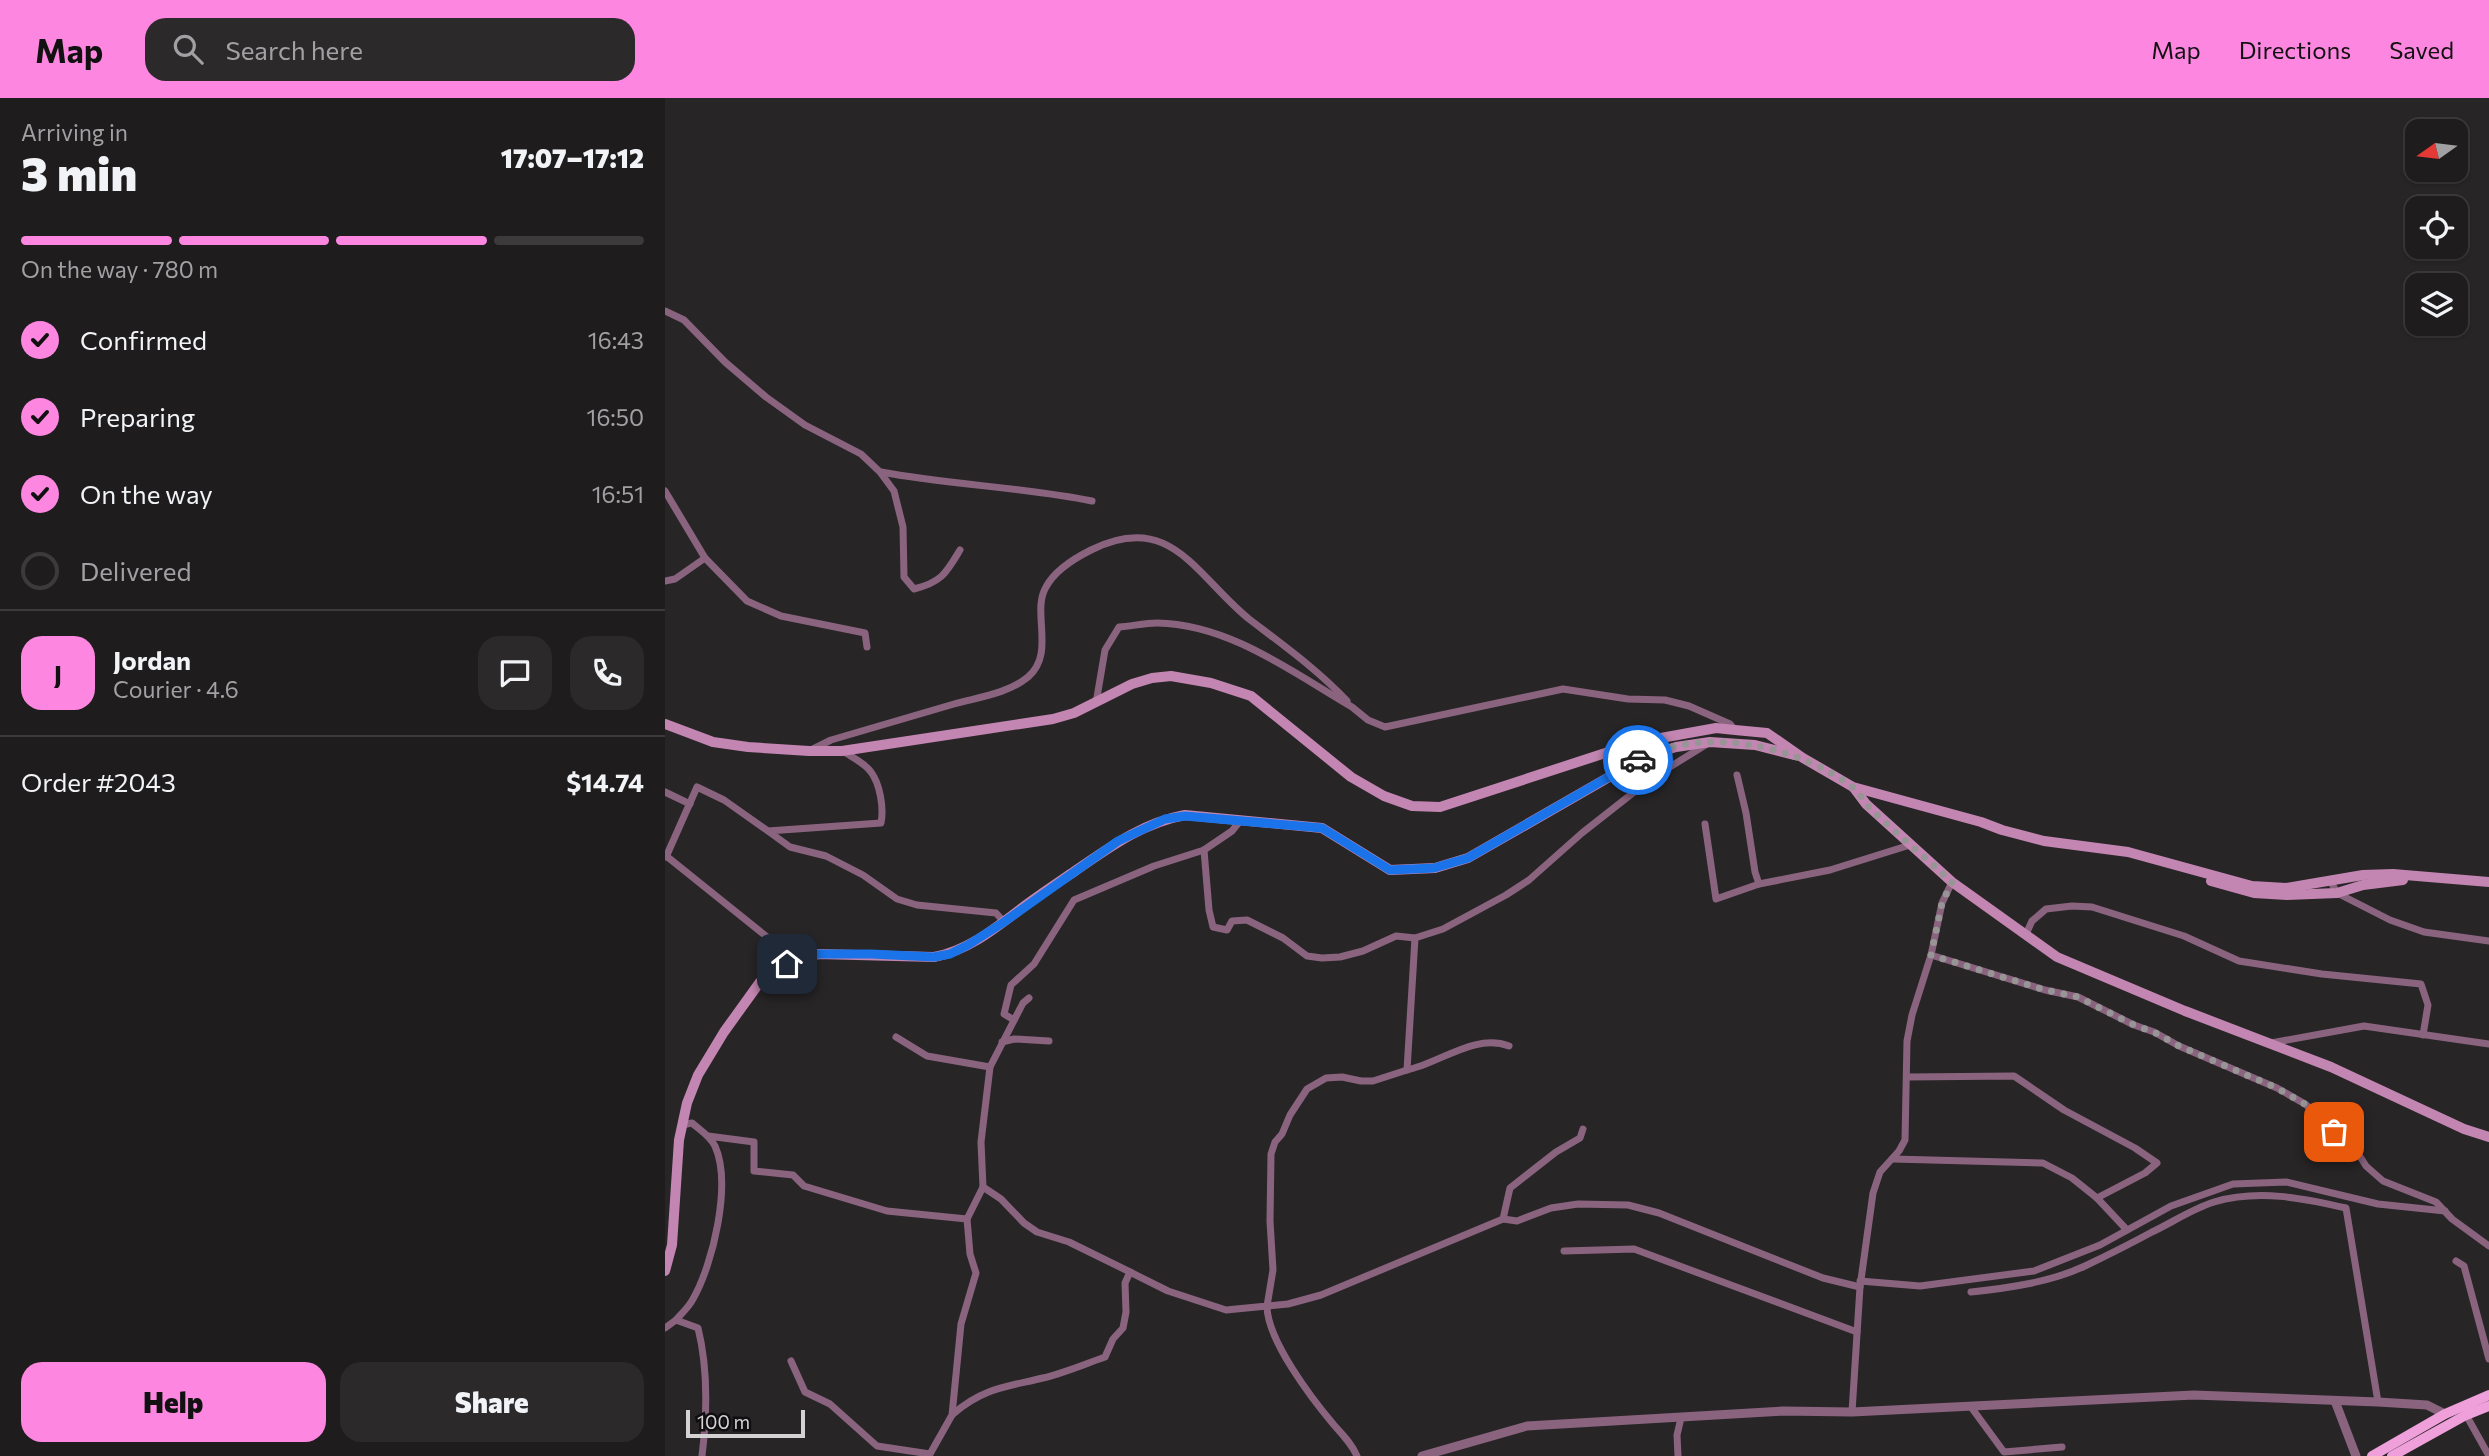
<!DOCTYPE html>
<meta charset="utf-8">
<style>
body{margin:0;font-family:Commissioner,sans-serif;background:#2b292a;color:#f1f3f6;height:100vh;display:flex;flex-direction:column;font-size:26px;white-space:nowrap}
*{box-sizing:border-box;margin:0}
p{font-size:23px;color:#a1a1a4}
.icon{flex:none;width:38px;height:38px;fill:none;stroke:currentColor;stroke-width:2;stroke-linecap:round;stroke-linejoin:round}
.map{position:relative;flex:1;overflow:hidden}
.drawer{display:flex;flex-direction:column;background:#1e1c1d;width:665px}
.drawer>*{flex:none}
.needle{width:46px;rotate:256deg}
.tools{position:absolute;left:1740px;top:21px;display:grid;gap:14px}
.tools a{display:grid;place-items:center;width:63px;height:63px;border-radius:14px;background:#1e1c1d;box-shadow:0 2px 5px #0004,0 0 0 2px #3c3a3b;font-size:35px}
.scale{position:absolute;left:21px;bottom:18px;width:119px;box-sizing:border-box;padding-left:7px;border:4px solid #d5d2d4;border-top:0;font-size:19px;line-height:24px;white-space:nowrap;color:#d5d2d4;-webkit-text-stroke:5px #100e10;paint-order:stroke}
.pin{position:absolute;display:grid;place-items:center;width:60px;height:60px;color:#fff;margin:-30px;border-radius:14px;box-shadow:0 4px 10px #0006}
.courier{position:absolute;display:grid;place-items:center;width:70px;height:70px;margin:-35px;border:5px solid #1a73e8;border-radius:50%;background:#fff;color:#222;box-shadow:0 2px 9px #0007}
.headline em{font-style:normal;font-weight:800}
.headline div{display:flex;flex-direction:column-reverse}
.headline{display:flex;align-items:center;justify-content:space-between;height:119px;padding:0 21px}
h1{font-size:46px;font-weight:800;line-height:52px}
.bar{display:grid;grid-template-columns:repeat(4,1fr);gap:10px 7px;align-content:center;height:84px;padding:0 21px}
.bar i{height:9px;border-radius:5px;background:#3c3a3b}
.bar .current{background:#fd86e1}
.bar p{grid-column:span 4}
.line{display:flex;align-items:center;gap:18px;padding:0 21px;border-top:2px solid #3c3a3b}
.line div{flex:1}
.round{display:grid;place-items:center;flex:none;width:74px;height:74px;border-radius:21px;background:#2b292a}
ol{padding:0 21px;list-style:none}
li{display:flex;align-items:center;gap:21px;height:77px}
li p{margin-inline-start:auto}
li .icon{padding:7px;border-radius:50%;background:#fd86e1;color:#111;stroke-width:4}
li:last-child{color:#a1a1a4}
li i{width:38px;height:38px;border:4px solid #3c3a3b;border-radius:50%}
.cta{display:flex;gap:14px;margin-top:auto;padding:14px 21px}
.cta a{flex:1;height:80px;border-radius:21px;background:#fd86e1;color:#111;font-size:28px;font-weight:800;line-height:80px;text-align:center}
.cta a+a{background:#2b292a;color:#f1f3f6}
header{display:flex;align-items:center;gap:42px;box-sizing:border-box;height:98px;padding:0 35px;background:#fd86e1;color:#111}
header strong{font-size:33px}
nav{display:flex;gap:38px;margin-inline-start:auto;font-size:24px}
.search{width:490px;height:63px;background:#2b292a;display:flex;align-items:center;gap:18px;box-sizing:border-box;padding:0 24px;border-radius:21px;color:#a1a1a4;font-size:26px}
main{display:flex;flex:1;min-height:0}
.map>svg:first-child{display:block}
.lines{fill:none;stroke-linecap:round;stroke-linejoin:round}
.minor{stroke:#8a647f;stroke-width:7}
.tertiary{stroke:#8a647f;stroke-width:9}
.secondary{stroke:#c386b2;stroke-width:10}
.primary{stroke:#efa0da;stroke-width:10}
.done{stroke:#989597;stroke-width:7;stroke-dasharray:0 12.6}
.route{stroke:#1a73e8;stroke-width:9}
</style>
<header>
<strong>Map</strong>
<div class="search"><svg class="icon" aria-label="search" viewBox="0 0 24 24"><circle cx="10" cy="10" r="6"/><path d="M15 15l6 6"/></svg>Search here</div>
<nav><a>Map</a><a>Directions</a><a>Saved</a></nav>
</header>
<main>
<section class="drawer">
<div class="headline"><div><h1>3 min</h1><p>Arriving in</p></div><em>17:07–17:12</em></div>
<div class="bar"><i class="current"></i><i class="current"></i><i class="current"></i><i></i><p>On the way · 780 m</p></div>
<ol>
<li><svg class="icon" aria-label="check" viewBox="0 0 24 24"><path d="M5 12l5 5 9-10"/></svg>Confirmed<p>16:43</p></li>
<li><svg class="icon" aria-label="check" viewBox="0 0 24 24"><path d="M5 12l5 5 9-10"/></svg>Preparing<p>16:50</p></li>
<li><svg class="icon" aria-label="check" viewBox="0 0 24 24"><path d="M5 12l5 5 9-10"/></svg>On the way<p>16:51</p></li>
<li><i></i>Delivered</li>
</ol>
<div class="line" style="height:126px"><b class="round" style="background:#fd86e1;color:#111">J</b><div><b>Jordan</b><p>Courier · 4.6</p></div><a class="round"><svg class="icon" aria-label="chat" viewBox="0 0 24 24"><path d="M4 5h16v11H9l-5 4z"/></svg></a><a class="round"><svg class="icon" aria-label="phone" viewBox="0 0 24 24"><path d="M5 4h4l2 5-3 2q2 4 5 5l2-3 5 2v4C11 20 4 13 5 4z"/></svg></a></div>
<div class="line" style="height:91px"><div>Order #2043</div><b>$14.74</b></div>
<div class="cta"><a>Help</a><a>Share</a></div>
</section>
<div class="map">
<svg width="1824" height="1358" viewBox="0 0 1824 1358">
<rect width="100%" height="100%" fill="#282527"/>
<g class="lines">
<g class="minor">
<path d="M0 213 19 222 60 264 101 299 140 327 196 356 215 374 229 393 238 429 239 479 249 491C277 484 281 475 295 452"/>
<path d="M216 374C286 387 357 389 427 403"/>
<path d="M0 393 40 460 82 503 116 518 200 535 202 549"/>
<path d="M0 483 10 481 40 460"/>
<path d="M431 605 440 552 454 529C467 528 480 525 492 525 564 526 627 574 687 609L703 622 720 629 898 591 963 601 1000 602 1024 608 1065 626 1070 632"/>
<path d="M148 651 166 642C207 630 248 618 289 606 314 599 342 596 363 579 391 555 366 514 381 489 390 472 410 460 426 452 506 412 531 478 584 521 618 547 653 572 682 603"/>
<path d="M178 653C186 659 200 665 206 674 215 686 219 710 216 725L103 733 125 749 161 758 198 777 232 801 252 807 331 815 339 824"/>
<path d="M1072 677 1081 715 1090 774 1094 786"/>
<path d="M0 694 25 706"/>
<path d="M1040 726 1051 801 1094 786 1165 772 1245 747"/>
<path d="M539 752 544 812 548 829 562 832 567 823 582 822 618 840 642 858 657 860 675 859 698 853 731 838 750 840 778 831 841 797 864 782 917 735 987 680 1042 646"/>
<path d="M0 757 112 847 122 866"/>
<path d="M1 759 32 689 59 702 103 733"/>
<path d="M1666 784 1672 795 1725 822 1759 834 1824 843"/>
<path d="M1361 836 1367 823 1381 811 1407 808 1427 809 1519 838 1574 863 1657 876 1756 886 1763 907 1758 937"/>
<path d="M1266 857 1380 892 1413 899 1469 927 1489 934 1514 948 1612 990 1640 1006 1689 1049 1701 1068 1718 1083 1771 1104 1787 1121 1824 1148"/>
<path d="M349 922 339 916 346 887 369 866 409 802 489 768 539 752 567 733 575 723"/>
<path d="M231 939 262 958 325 969 316 1044 318 1089"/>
<path d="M337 944 349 941 384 943"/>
<path d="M1606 945 1699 928 1824 946"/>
<path d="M325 969 358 905 364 900"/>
<path d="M742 972C775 965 810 935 844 948"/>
<path d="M43 1038 89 1044V1073L128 1077 139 1088 222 1113 302 1121 305 1156 311 1175 296 1226 287 1317 265 1356 212 1348 165 1306 140 1294 126 1263"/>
<path d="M1228 1061 1378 1065 1407 1080 1432 1100 1480 1075 1492 1065 1470 1050 1399 1012 1349 978 1242 979"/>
<path d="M1432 1100 1462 1132"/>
<path d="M838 1121 852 1123 886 1110 913 1106 963 1107 994 1115 1158 1180 1195 1189"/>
<path d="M899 1153 969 1151 1192 1234"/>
<path d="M1791 1163 1799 1168 1824 1261"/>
<path d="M465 1174 503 1193 561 1212 602 1208 608 1172 605 1123 606 1056 610 1044 617 1036 625 1017 642 991 661 980 677 979 696 983H708L742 972 750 840"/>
<path d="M1195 1183 1255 1188 1369 1173 1435 1147 1506 1108 1568 1086 1621 1084 1713 1106 1780 1113"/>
<path d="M1306 1194C1344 1190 1386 1184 1420 1168 1443 1157 1465 1146 1487 1134 1508 1124 1527 1111 1549 1104 1593 1091 1638 1100 1681 1110L1713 1304"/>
<path d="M11 1222C16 1216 24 1209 28 1201 48 1166 67 1086 50 1048 45 1038 35 1032 27 1025L17 1027"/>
<path d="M0 1230 11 1222 33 1230C43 1270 42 1317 37 1358"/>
<path d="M1306 1309 1339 1354 1397 1349"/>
<path d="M1187 1314 1195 1189 1208 1095 1215 1074 1234 1053 1240 1042 1242 943 1247 917 1266 857 1277 805 1287 784"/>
<path d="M1800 1315 1824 1358"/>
<path d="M288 1316C318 1290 341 1289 378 1280 399 1275 420 1266 440 1259L448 1241 458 1230 461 1214 460 1185 465 1174 404 1144 372 1134 359 1125 336 1101 318 1089 302 1121"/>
<path d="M692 1358C687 1346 678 1337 669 1327 647 1301 602 1242 602 1208L623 1206 656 1197 838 1121 845 1090 891 1054 915 1040 918 1031"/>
<path d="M1013 1358 1012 1337 1016 1320"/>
</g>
<g class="tertiary">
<path d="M1670 1303 1691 1358"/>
<path d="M757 1358 862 1328 1118 1313 1187 1314 1529 1297 1713 1304 1762 1307 1780 1316"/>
</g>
<g class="secondary">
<path d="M0 626 48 644 83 649 144 653H177L388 621 409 615 467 586 487 580 506 578 546 585 586 598 686 679 719 698 747 708 775 709 974 644 1051 630 1070 632 1102 635 1138 660 1188 689 1316 724 1337 732 1379 743 1463 754 1587 788 1621 790 1698 777 1728 776 1824 784"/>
<path d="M1189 690 1201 706 1287 784 1392 859 1520 913 1666 969 1799 1031 1824 1039"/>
<path d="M1546 783 1589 795 1622 797 1672 795 1698 787 1738 782"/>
<path d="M0 1173 7 1147 14 1042 22 1005 33 977 59 934 95 884 113 869 153 856 269 859C301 853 327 833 353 813 371 799 391 786 410 773 445 749 477 725 520 717L657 730 725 772 770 770 803 760 979 659 1011 649 1045 644 1090 647 1129 657"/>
</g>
<g class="primary">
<path d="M1707 1358 1780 1316 1824 1297"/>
<path d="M1727 1358 1801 1317 1824 1308"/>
</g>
</g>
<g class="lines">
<path class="done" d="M973 662C1036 627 1131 647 1186 688 1195 694 1199 705 1207 712 1233 737 1261 760 1287 784L1277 805 1266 857 1380 892 1413 899 1469 927 1489 934 1514 948 1612 990 1640 1006 1669 1034"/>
<path class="route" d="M122 866 153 856H206L269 859 285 856 303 847 339 824 453 743 500 721 520 718 657 730 725 772 769 770 803 760 973 662"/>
</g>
</svg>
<div class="tools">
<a><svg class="needle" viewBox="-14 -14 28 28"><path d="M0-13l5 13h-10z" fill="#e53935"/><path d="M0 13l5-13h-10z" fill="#a1a1a4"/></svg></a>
<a><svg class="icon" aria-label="locate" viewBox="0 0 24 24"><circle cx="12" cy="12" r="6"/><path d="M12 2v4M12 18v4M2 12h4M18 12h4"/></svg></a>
<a><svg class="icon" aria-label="layers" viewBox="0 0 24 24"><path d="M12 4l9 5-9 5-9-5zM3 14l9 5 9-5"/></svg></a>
</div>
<div class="scale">100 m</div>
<div class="pin" style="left:1669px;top:1034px;background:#ea580c"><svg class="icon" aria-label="bag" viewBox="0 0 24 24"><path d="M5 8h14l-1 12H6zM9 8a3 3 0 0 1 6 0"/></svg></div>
<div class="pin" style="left:122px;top:866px;background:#1f2937"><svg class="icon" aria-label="home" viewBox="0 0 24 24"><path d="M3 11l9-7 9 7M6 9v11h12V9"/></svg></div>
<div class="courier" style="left:973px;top:662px"><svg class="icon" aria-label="car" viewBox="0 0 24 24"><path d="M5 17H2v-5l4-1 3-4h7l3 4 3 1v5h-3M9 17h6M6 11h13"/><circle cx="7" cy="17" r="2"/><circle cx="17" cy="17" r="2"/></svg></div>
</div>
</main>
